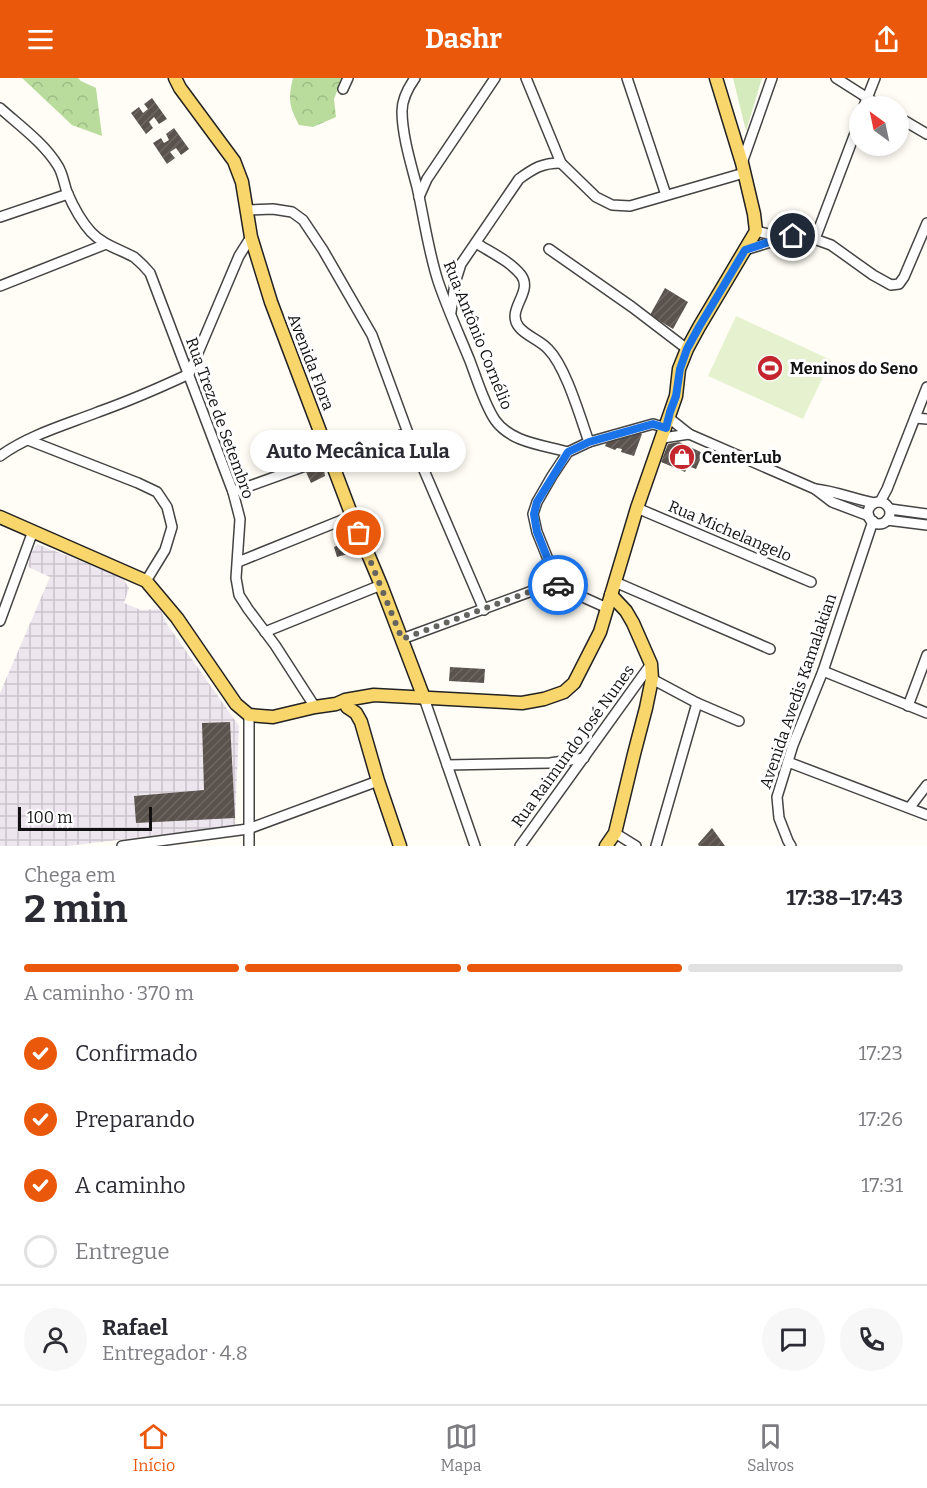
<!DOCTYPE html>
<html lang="pt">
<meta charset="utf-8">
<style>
body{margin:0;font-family:Bitter,serif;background:#f7f7f7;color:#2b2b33;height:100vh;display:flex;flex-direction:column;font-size:22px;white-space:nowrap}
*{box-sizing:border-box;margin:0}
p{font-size:20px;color:#7c7c81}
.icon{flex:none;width:33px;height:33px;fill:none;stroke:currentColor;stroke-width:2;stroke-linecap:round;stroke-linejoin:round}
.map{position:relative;height:768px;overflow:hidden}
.panel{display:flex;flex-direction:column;background:#fff;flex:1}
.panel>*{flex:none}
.needle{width:39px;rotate:327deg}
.buttons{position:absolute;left:849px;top:18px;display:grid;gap:12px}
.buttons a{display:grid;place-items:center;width:60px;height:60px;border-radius:50%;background:#fff;box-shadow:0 3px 9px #0003;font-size:30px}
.scale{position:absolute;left:18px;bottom:15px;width:134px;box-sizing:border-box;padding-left:6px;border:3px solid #111;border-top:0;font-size:16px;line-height:21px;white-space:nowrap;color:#111;-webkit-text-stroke:4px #fff;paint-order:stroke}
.pin{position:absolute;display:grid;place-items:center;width:51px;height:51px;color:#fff;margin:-26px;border:3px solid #fff;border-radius:50%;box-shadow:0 2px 6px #0007}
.courier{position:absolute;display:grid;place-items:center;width:60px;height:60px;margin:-30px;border:4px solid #1a73e8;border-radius:50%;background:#fff;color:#222;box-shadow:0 2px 8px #0007}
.bubble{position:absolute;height:42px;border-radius:21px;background:#fff;box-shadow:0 3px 9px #0003;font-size:20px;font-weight:700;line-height:42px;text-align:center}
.headline em{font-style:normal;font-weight:700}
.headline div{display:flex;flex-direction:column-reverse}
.headline{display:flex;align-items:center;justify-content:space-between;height:102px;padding:0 24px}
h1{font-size:39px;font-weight:700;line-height:45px}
.bar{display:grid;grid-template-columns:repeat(4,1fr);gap:9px 6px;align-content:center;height:72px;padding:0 24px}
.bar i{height:8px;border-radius:4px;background:#e1e1e2}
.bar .active{background:#ea580c}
.bar p{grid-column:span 4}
.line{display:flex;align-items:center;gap:15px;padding:0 24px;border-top:2px solid #e1e1e2}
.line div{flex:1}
.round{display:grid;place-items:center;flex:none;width:63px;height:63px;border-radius:32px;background:#f7f7f7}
ol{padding:0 24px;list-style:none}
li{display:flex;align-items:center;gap:18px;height:66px}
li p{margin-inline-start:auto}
li .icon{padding:6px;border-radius:50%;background:#ea580c;color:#fff;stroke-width:4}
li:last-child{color:#7c7c81}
li i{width:33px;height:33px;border:3px solid #e1e1e2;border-radius:50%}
header{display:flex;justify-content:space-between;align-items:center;height:78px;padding:0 24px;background:#ea580c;color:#fff;font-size:27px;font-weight:700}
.dock{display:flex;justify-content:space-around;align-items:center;height:84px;border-top:2px solid #e1e1e2;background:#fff;font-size:16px;color:#7c7c81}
.dock a{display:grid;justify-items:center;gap:3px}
.dock .active{color:#ea580c}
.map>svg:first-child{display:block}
.industrial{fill:url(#industrial-grid)}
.forest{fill:url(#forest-crowns)}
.park{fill:#d5ebbd}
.pitch{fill:#e6f2cf}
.building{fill:url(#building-hatch)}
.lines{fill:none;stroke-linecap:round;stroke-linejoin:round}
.minor-casing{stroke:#444;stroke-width:12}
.major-casing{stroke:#222;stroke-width:15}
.minor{stroke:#fff;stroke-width:9}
.major{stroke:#f9d66b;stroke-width:12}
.done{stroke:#646461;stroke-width:6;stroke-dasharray:0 10.8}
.route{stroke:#1a73e8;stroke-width:8}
.labels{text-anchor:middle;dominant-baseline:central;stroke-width:6;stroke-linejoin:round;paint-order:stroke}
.street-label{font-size:16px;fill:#111;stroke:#fff}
.poi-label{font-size:16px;font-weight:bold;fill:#111;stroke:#fff;text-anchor:start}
</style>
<header><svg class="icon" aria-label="menu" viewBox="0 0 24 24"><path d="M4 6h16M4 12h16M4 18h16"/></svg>Dashr<svg class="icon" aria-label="share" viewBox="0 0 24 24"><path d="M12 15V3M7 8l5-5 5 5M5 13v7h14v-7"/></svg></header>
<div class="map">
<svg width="927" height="768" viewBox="0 0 927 768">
<defs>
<pattern id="industrial-grid" width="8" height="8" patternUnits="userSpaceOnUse" patternTransform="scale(1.5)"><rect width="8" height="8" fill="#eee6ef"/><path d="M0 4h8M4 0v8" fill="none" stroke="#cbc4cc"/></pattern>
<pattern id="forest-crowns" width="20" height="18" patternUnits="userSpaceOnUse" patternTransform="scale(1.5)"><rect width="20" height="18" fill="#b9dc9c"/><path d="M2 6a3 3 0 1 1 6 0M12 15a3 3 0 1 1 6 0" fill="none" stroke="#9ebc85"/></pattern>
<pattern id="building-hatch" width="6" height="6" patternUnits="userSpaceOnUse" patternTransform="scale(1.5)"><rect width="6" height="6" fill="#5a524d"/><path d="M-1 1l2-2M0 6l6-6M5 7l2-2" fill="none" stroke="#6d6662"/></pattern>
</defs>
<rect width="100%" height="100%" fill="#fffdf5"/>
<path class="industrial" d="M37 466 122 499 129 510 124 525 141 532 160 531 167 546 239 648 235 746 234 748 68 768H0V615L50 499 28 489 30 477Z"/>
<g class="forest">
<path d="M22 0H78L81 3 96 10 102 58 72 47Z"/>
<path d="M293 0H342L334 21 336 39 313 49 299 47C289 28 288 21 293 0Z"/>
</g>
<path class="park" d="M733 0H762L746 53Z"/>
<path class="pitch" d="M736 238 831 282 803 341 708 298Z"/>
<g class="building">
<path d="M152 20 167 41 159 46 154 39 149 44 153 50 146 56 131 35 139 29 143 35 148 31 144 26Z"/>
<path d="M174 50 189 71 181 77 176 70 170 74 175 80 167 86 153 65 161 60 164 65 169 62 166 56Z"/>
<path d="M665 210 688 224 673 251 650 237Z"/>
<path d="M633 353 642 356 634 378 621 374 622 371 617 370 615 372 605 368 607 363Z"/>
<path d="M679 364 703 375 696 391 688 388 685 394 661 384 668 366Z"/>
<path d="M319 388 324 391 325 398 311 405 306 394Z"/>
<path d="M343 451 350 459 342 463 337 453Z"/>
<path d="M351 462 355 474 337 479 334 469Z"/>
<path d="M450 589 485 591 484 605 449 603Z"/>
<path d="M230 644 235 740 136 745 134 718 204 712 202 645Z"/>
<path d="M712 750 725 768H699L698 766Z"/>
</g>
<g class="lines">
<g class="minor-casing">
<g id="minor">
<path d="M415 0C408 10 402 21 402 33 402 57 411 86 417 109 424 140 428 172 438 203 447 230 459 256 470 283 476 299 485 328 495 342 511 365 544 367 568 374"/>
<path d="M526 0 561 85 596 119 612 127 630 128 744 95"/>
<path d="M627 0 666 117"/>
<path d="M836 0 880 28"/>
<path d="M343 11 348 0"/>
<path d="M864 28 875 0"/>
<path d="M0 30C20 48 44 65 58 88 63 96 64 106 67 114 73 128 81 143 91 154 103 167 119 171 134 179 140 184 145 189 150 195L233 414 240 441 236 500 239 517 248 531 275 567 315 629"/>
<path d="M898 39 927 56"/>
<path d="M742 85 772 0"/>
<path d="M419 119 427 101 495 0"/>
<path d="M246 132 273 131 292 134 303 142 323 172 372 257 408 355 484 532"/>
<path d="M0 139 68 116"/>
<path d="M756 153 784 160"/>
<path d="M815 161 860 42"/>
<path d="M476 165C490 174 510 183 521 197 534 214 505 232 519 249 526 258 540 262 548 271 566 289 580 339 589 364"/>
<path d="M549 171 632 229 687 271"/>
<path d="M745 172 784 160 806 158 831 167 873 197 891 207 899 206 904 199 927 145"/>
<path d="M0 208 106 166"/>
<path d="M451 234 455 205 461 186 519 101C534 90 542 85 561 85"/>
<path d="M669 340 689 356 815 411 832 424 869 438"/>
<path d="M915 340 927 341"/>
<path d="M663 360 689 356"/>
<path d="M28 362 138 405 157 414 167 429 172 449 165 472 146 503"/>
<path d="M345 374 408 355"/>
<path d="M0 378C29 357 65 347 98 334 129 323 159 310 189 296L239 178 251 159"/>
<path d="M815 411C835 413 854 421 874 425"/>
<path d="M233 414 330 379"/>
<path d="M880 424 887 411 927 309"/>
<circle cx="879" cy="435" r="11"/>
<path d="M637 430 811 504"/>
<path d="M890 431 927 436"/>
<path d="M887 442 927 447"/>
<path d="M238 484 352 438"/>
<path d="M615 504 770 571"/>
<path d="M560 511 537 454 533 436 537 424 552 398 568 374 589 364 653 346 666 350"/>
<path d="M0 543 33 453"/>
<path d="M265 554 381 507"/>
<path d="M402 561 540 510 560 511 576 516 607 530"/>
<path d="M823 593 927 635"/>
<path d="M652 601 697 625 739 643"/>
<path d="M424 620 475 768"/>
<path d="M908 628 927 577"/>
<path d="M788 684 927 737"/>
<path d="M447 687 550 685 584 680"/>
<path d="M910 729 927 707"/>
<path d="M615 755 636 768"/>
<path d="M122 768 248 751 378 703"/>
<path d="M249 768V637"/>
<path d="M520 768 651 586"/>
<path d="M656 768 697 625"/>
<path d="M791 768 788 763 779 740 777 719 793 667 823 593 873 443"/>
</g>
</g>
<g class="major-casing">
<g id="major">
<path d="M175 0 180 10 234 83 242 104 251 159 271 224 352 438 381 507 424 620"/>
<path d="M0 439 146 503 177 540 236 626 249 637 273 639 315 629 336 626 345 622 374 617 522 625 544 621 564 614 574 605 600 554 637 430 676 318 679 291 687 271 699 249 756 153 754 136 742 85 716 0"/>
<path d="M347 629 356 635 361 644 378 703 400 768"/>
<path d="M606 768 615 755 634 676 646 630 652 601 651 586 633 545 626 533 611 517"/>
</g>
</g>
<use href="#minor" class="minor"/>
<use href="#major" class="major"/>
</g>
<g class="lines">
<path class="done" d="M359 455 402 561 540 510 560 511 558 507"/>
<path class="route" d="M558 507 537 454 534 436 537 424 568 374 589 364 653 346 666 350 670 334 676 318 680 291 687 271 699 249 745 172 784 159 793 158"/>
</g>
<defs>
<g id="stadium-disc" transform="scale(1.35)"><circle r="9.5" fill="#c4262e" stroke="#fff"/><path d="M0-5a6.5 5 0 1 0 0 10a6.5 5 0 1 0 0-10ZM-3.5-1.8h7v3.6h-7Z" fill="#fff"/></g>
<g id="shop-disc" transform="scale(1.35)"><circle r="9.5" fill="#c4262e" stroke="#fff"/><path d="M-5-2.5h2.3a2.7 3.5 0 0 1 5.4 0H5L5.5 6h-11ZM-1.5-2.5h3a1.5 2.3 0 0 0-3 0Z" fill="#fff"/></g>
</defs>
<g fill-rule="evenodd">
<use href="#stadium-disc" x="770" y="290"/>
<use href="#shop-disc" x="682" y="379"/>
</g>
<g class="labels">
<g class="street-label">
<text transform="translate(478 257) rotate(68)">Rua Antônio Cornélio</text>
<text transform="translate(311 284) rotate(69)">Avenida Flora</text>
<text transform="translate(220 340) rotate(70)">Rua Treze de Setembro</text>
<text transform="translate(730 453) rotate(23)">Rua Michelangelo</text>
<text transform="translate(798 613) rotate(-71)">Avenida Avedis Kamalakian</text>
<text transform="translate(573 668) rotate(-54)">Rua Raimundo José Nunes</text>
</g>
<g class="poi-label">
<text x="790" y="290">Meninos do Seno</text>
<text x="702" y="379">CenterLub</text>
</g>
</g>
</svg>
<div class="buttons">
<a><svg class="needle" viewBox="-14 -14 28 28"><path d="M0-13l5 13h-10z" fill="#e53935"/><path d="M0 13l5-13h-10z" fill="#7c7c81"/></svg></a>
</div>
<div class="scale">100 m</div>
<div class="pin" style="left:359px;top:455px;background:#ea580c"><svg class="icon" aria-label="bag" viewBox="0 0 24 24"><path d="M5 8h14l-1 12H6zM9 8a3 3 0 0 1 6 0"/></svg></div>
<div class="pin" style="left:793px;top:158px;background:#1f2937"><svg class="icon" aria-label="home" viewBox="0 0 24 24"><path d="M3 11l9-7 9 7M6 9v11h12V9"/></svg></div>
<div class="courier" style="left:558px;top:507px"><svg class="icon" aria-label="car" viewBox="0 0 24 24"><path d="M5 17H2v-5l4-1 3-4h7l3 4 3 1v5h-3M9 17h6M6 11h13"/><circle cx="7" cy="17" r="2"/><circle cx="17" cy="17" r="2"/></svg></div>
<div class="bubble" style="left:250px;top:352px;width:216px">Auto Mecânica Lula</div>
</div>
<section class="panel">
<div class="headline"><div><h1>2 min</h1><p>Chega em</p></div><em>17:38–17:43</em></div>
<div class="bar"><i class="active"></i><i class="active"></i><i class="active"></i><i></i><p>A caminho · 370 m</p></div>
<ol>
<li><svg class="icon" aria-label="check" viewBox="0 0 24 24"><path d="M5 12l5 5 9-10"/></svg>Confirmado<p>17:23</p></li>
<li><svg class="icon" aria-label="check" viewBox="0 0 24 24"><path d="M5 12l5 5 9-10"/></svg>Preparando<p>17:26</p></li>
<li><svg class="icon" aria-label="check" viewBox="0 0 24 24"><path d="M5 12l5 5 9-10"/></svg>A caminho<p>17:31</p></li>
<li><i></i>Entregue</li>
</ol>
<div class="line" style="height:108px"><a class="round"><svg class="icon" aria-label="person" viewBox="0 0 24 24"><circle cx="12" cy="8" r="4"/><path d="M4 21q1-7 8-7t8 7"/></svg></a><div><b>Rafael</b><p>Entregador · 4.8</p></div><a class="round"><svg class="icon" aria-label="chat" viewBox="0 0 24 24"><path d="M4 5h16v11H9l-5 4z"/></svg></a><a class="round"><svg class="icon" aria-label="phone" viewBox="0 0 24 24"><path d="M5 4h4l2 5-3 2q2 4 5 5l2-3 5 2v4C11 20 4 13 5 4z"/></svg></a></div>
</section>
<nav class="dock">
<a class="active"><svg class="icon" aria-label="home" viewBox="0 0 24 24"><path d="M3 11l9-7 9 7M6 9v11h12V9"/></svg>Início</a>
<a><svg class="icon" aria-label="map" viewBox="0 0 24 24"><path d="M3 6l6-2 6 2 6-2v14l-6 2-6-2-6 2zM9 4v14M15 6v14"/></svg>Mapa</a>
<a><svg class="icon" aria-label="saved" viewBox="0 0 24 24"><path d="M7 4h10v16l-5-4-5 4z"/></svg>Salvos</a>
</nav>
